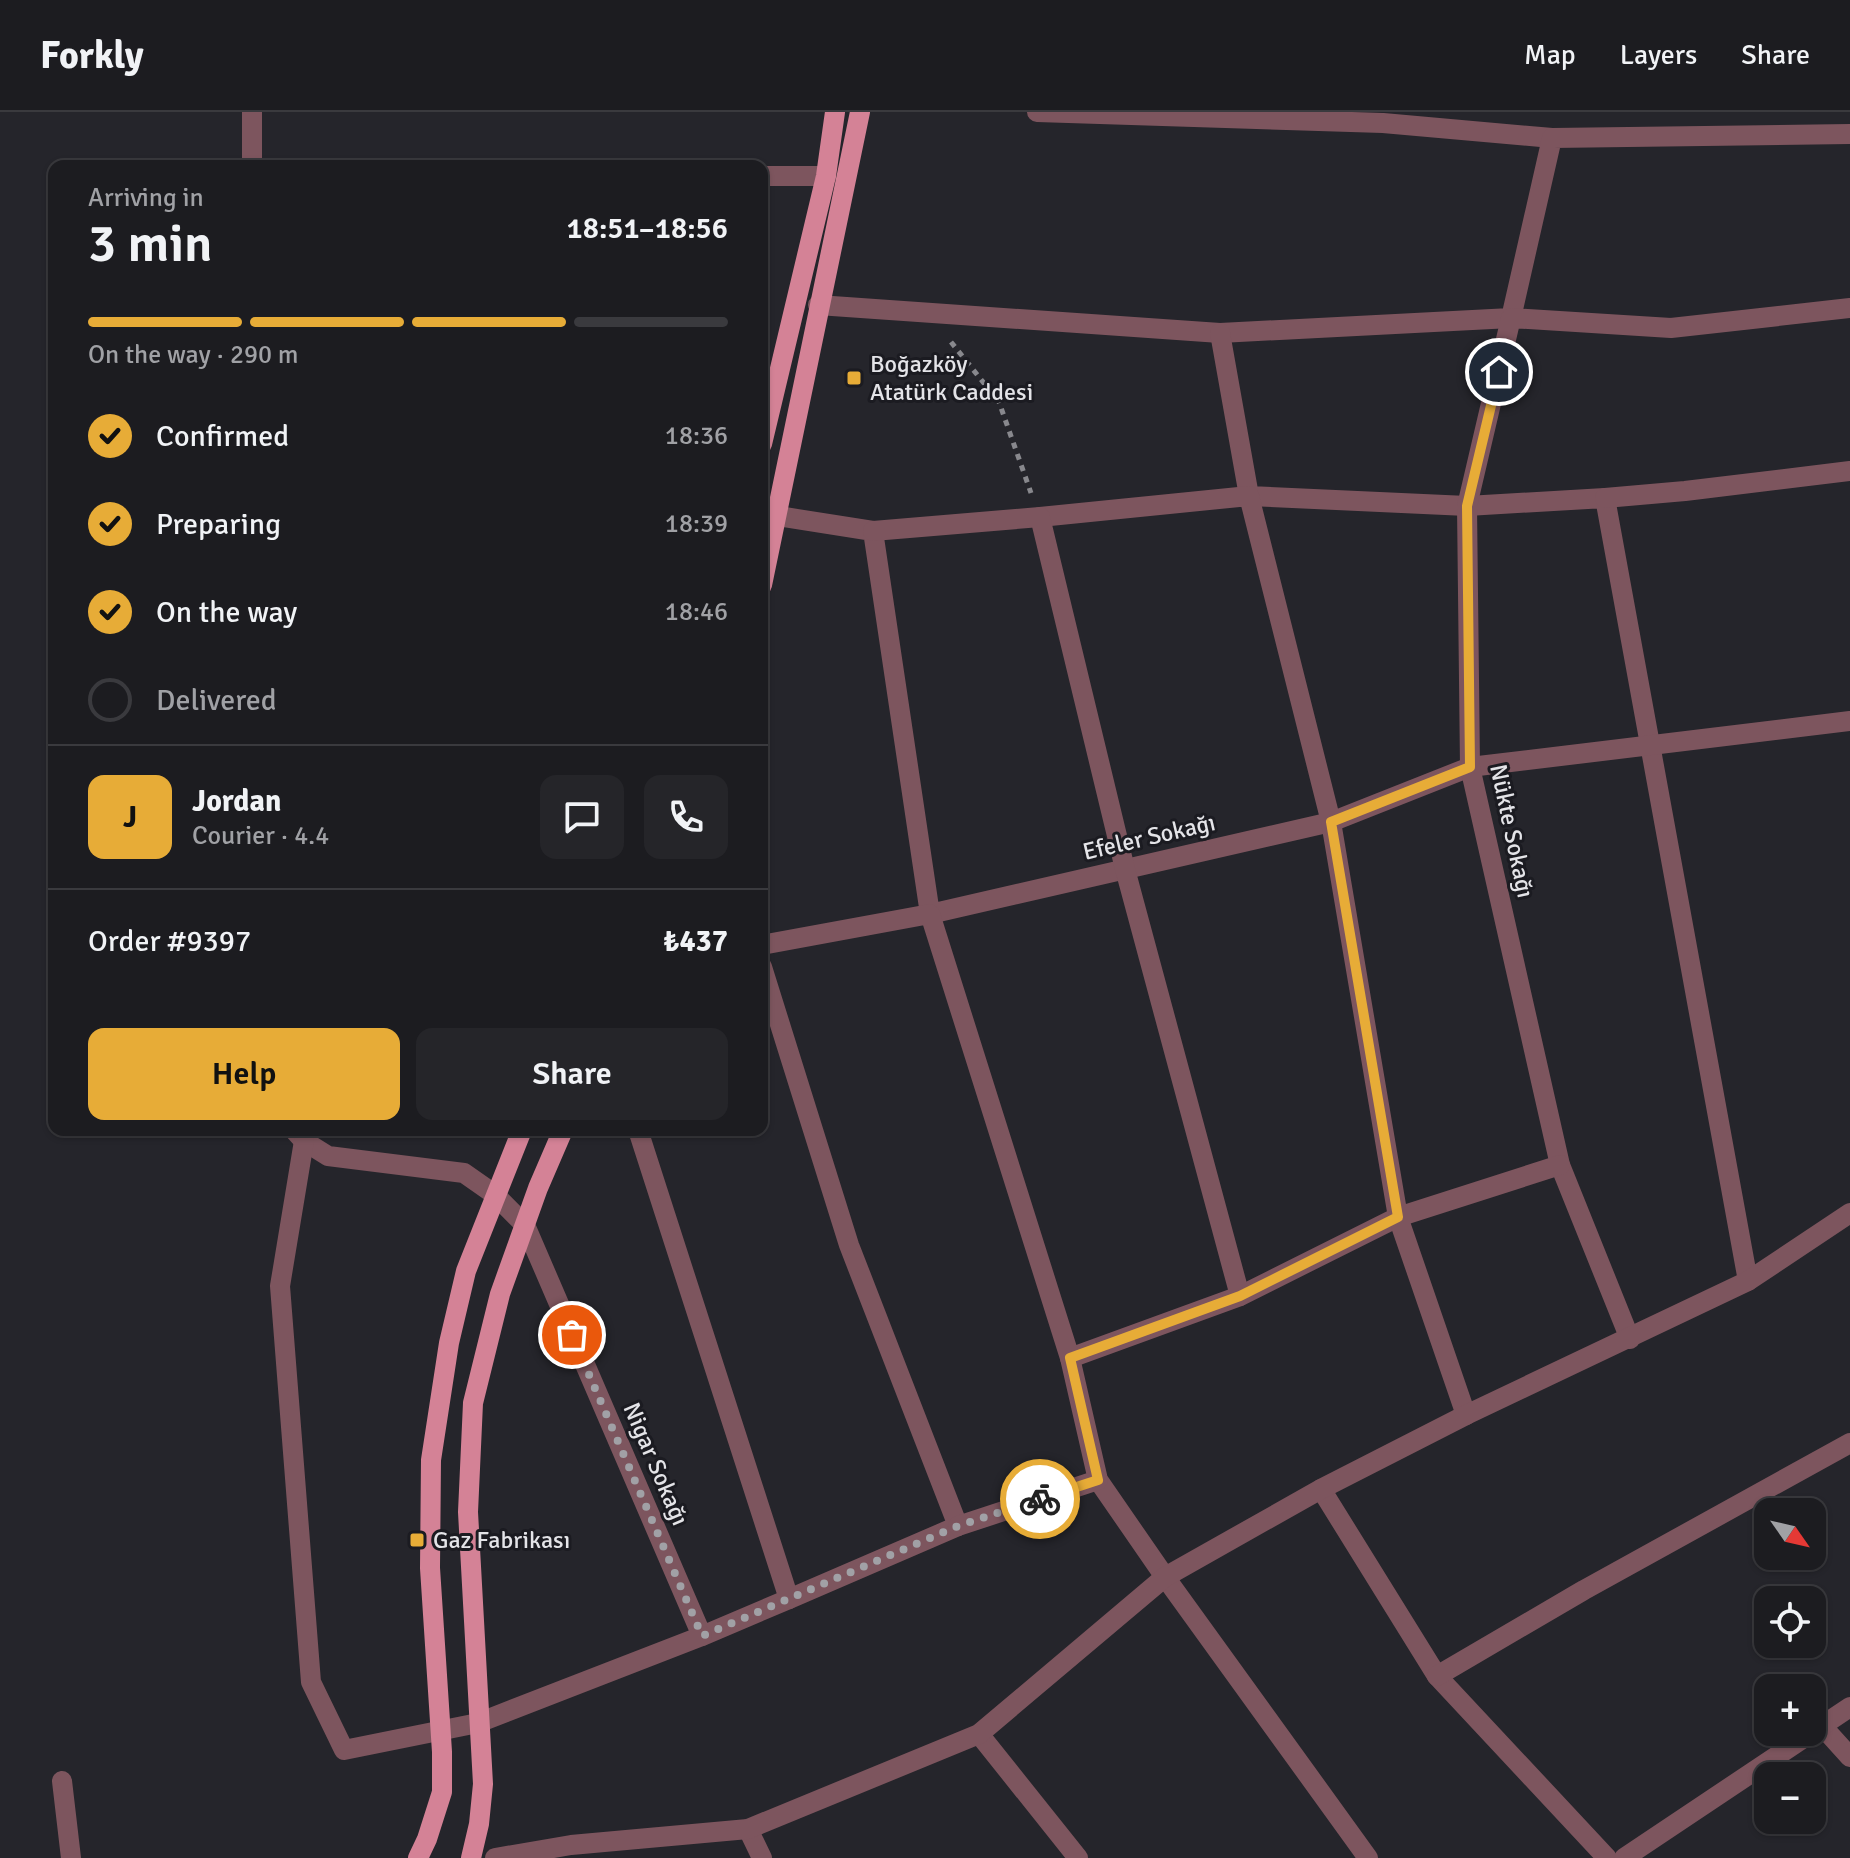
<!DOCTYPE html>
<meta charset="utf-8">
<style>
body{margin:0;font-family:Signika,sans-serif;background:#252529;color:#f1f3f6;height:100vh;display:flex;flex-direction:column;font-size:30px;white-space:nowrap}
*{box-sizing:border-box;margin:0}
p{font-size:26px;color:#a0a1a5}
.icon{flex:none;width:44px;height:44px;fill:none;stroke:currentColor;stroke-width:2;stroke-linecap:round;stroke-linejoin:round}
.map{position:relative;flex:1;overflow:hidden}
.drawer{position:absolute;left:48px;top:48px;width:720px;height:976px;display:flex;flex-direction:column;background:#1c1c20;border-radius:16px;box-shadow:0 2px 6px #0004,0 0 0 2px #3a3a3e}
.drawer>*{flex:none}
.needle{width:52px;rotate:124deg}
.buttons{position:absolute;left:1754px;top:1386px;display:grid;gap:16px}
.buttons a{display:grid;place-items:center;width:72px;height:72px;border-radius:16px;background:#1c1c20;box-shadow:0 2px 6px #0004,0 0 0 2px #3a3a3e;font-size:40px}
.pin{position:absolute;display:grid;place-items:center;width:68px;height:68px;color:#fff;margin:-34px;border:4px solid #fff;border-radius:50%;box-shadow:0 2px 8px #0007}
.courier{position:absolute;display:grid;place-items:center;width:80px;height:80px;margin:-40px;border:6px solid #e7ac37;border-radius:50%;background:#fff;color:#222;box-shadow:0 2px 10px #0007}
.head em{font-style:normal;font-weight:600}
.head div{display:flex;flex-direction:column-reverse}
.head{display:flex;align-items:center;justify-content:space-between;height:136px;padding:0 40px}
h1{font-size:52px;font-weight:600;line-height:60px}
.bar{display:grid;grid-template-columns:repeat(4,1fr);gap:12px 8px;align-content:center;height:96px;padding:0 40px}
.bar i{height:10px;border-radius:6px;background:#3a3a3e}
.bar .on{background:#e7ac37}
.bar p{grid-column:span 4}
.line{display:flex;align-items:center;gap:20px;padding:0 40px;border-top:2px solid #3a3a3e}
.line div{flex:1}
.round{display:grid;place-items:center;flex:none;width:84px;height:84px;border-radius:16px;background:#252529}
ol{padding:0 40px;list-style:none}
li{display:flex;align-items:center;gap:24px;height:88px}
li p{margin-inline-start:auto}
li .icon{padding:8px;border-radius:50%;background:#e7ac37;color:#111;stroke-width:4}
li:last-child{color:#a0a1a5}
li i{width:44px;height:44px;border:4px solid #3a3a3e;border-radius:50%}
.action{display:flex;gap:16px;margin-top:auto;padding:16px 40px}
.action a{flex:1;height:92px;border-radius:16px;background:#e7ac37;color:#111;font-size:32px;font-weight:600;line-height:92px;text-align:center}
.action a+a{background:#252529;color:#f1f3f6}
header{display:flex;align-items:center;gap:48px;box-sizing:border-box;height:112px;padding:0 40px;background:#1c1c20;border-bottom:2px solid #3a3a3e}
header strong{font-size:38px}
nav{display:flex;gap:44px;margin-inline-start:auto;font-size:28px}
.map>svg:first-child{display:block}
.lines{fill:none;stroke-linecap:round;stroke-linejoin:round}
.path{stroke:#88888d;stroke-width:5;stroke-dasharray:6 6;stroke-linecap:butt}
.minor{stroke:#7d555e;stroke-width:20}
.major{stroke:#d48296;stroke-width:20}
.done{stroke:#a1a1a6;stroke-width:8;stroke-dasharray:0 14.4}
.route{stroke:#e7ac37;stroke-width:10}
.poi-dot{fill:#e7ac37;stroke:#1b1b21;stroke-width:3}
.labels{text-anchor:middle;dominant-baseline:central;stroke-width:6;stroke-linejoin:round;paint-order:stroke}
.poi-label{font-size:24px;fill:#e4e4e8;stroke:#1b1b21;text-anchor:start}
.street-label{font-size:24px;fill:#e4e4e8;stroke:#1b1b21}
</style>
<header>
<strong>Forkly</strong>
<nav><a>Map</a><a>Layers</a><a>Share</a></nav>
</header>
<div class="map">
<svg width="1850" height="1746" viewBox="0 0 1850 1746">
<rect width="100%" height="100%" fill="#25252b"/>
<g class="lines">
<path class="path" d="M951 230 999 290 1031 381"/>
<g class="minor">
<path d="M1037 0 1383 11 1552 26"/>
<path d="M252 54V0"/>
<path d="M762 64H826"/>
<path d="M818 193 1220 221 1511 206 1552 26 1850 22"/>
<path d="M1220 221 1249 384 1467 394 1605 386 1748 1169"/>
<path d="M1605 386 1685 379 1850 359"/>
<path d="M778 404 873 419 930 802 1331 710 1470 655 1850 609"/>
<path d="M1040 405 1249 384 1331 710 1398 1105 1240 1184"/>
<path d="M873 419 1040 405 1125 757 1240 1184 1070 1246"/>
<path d="M762 833 930 802 1070 1246 1098 1368 1165 1465 1368 1746"/>
<path d="M294 1018 304 1029 328 1044 464 1061 494 1082 525 1113 702 1524 789 1487"/>
<path d="M638 1018 789 1487 958 1414 849 1133 762 855"/>
<path d="M304 1029 280 1174 311 1570 344 1638 478 1611 702 1524"/>
<path d="M1630 1227 1560 1053 1470 655 1467 394 1511 206 1671 216 1850 196"/>
<path d="M1466 1303 1398 1105 1560 1053"/>
<path d="M1321 1377 1437 1564 1607 1746"/>
<path d="M958 1414 1098 1368"/>
<path d="M1437 1564 1584 1478 1850 1331"/>
<path d="M1822 1614 1850 1645"/>
<path d="M979 1622 1078 1746"/>
<path d="M62 1669 71 1746"/>
<path d="M748 1717 762 1746"/>
<path d="M495 1746 571 1733 748 1717 979 1622 1165 1465 1321 1377 1466 1303 1748 1169 1850 1101"/>
<path d="M1624 1746 1850 1595"/>
</g>
<g class="major">
<path d="M762 332 826 64 835 0"/>
<path d="M762 473 860 0"/>
<path d="M418 1746 427 1727 442 1680V1640L430 1456 431 1348 449 1231 466 1159 522 1018"/>
<path d="M471 1746 479 1712 483 1672 468 1400 473 1291 500 1182 538 1076 563 1018"/>
</g>
</g>
<g class="lines">
<path class="done" d="M572 1223 702 1524 958 1414 1040 1387"/>
<path class="route" d="M1040 1387 1098 1368 1070 1246 1240 1184 1398 1105 1331 710 1470 655 1467 394 1499 260"/>
</g>
<g class="poi-dot">
<rect x="846" y="258" width="16" height="16" rx="4"/>
<rect x="409" y="1420" width="16" height="16" rx="4"/>
</g>
<g class="labels">
<g class="poi-label">
<text x="870" y="252">Boğazköy<tspan x="870" dy="28">Atatürk Caddesi</tspan></text>
<text x="433" y="1428">Gaz Fabrikası</text>
</g>
<g class="street-label">
<text transform="translate(1512 719) rotate(78)">Nükte Sokağı</text>
<text transform="translate(1149 725) rotate(-13)">Efeler Sokağı</text>
<text transform="translate(656 1352) rotate(67)">Nigar Sokağı</text>
</g>
</g>
</svg>
<div class="buttons">
<a><svg class="needle" viewBox="-14 -14 28 28"><path d="M0-13l5 13h-10z" fill="#e53935"/><path d="M0 13l5-13h-10z" fill="#a0a1a5"/></svg></a>
<a><svg class="icon" aria-label="locate" viewBox="0 0 24 24"><circle cx="12" cy="12" r="6"/><path d="M12 2v4M12 18v4M2 12h4M18 12h4"/></svg></a>
<a>+</a>
<a>−</a>
</div>
<div class="pin" style="left:572px;top:1223px;background:#ea580c"><svg class="icon" aria-label="bag" viewBox="0 0 24 24"><path d="M5 8h14l-1 12H6zM9 8a3 3 0 0 1 6 0"/></svg></div>
<div class="pin" style="left:1499px;top:260px;background:#1f2937"><svg class="icon" aria-label="home" viewBox="0 0 24 24"><path d="M3 11l9-7 9 7M6 9v11h12V9"/></svg></div>
<div class="courier" style="left:1040px;top:1387px"><svg class="icon" aria-label="bike" viewBox="0 0 24 24"><circle cx="6" cy="16" r="4"/><circle cx="18" cy="16" r="4"/><path d="M6 16l4-8h5l3 8M10 8l3 8H6M13 5h3"/></svg></div>
<section class="drawer">
<div class="head"><div><h1>3 min</h1><p>Arriving in</p></div><em>18:51–18:56</em></div>
<div class="bar"><i class="on"></i><i class="on"></i><i class="on"></i><i></i><p>On the way · 290 m</p></div>
<ol>
<li><svg class="icon" aria-label="check" viewBox="0 0 24 24"><path d="M5 12l5 5 9-10"/></svg>Confirmed<p>18:36</p></li>
<li><svg class="icon" aria-label="check" viewBox="0 0 24 24"><path d="M5 12l5 5 9-10"/></svg>Preparing<p>18:39</p></li>
<li><svg class="icon" aria-label="check" viewBox="0 0 24 24"><path d="M5 12l5 5 9-10"/></svg>On the way<p>18:46</p></li>
<li><i></i>Delivered</li>
</ol>
<div class="line" style="height:144px"><b class="round" style="background:#e7ac37;color:#111">J</b><div><b>Jordan</b><p>Courier · 4.4</p></div><a class="round"><svg class="icon" aria-label="chat" viewBox="0 0 24 24"><path d="M4 5h16v11H9l-5 4z"/></svg></a><a class="round"><svg class="icon" aria-label="phone" viewBox="0 0 24 24"><path d="M5 4h4l2 5-3 2q2 4 5 5l2-3 5 2v4C11 20 4 13 5 4z"/></svg></a></div>
<div class="line" style="height:104px"><div>Order #9397</div><b>₺437</b></div>
<div class="action"><a>Help</a><a>Share</a></div>
</section>
</div>
